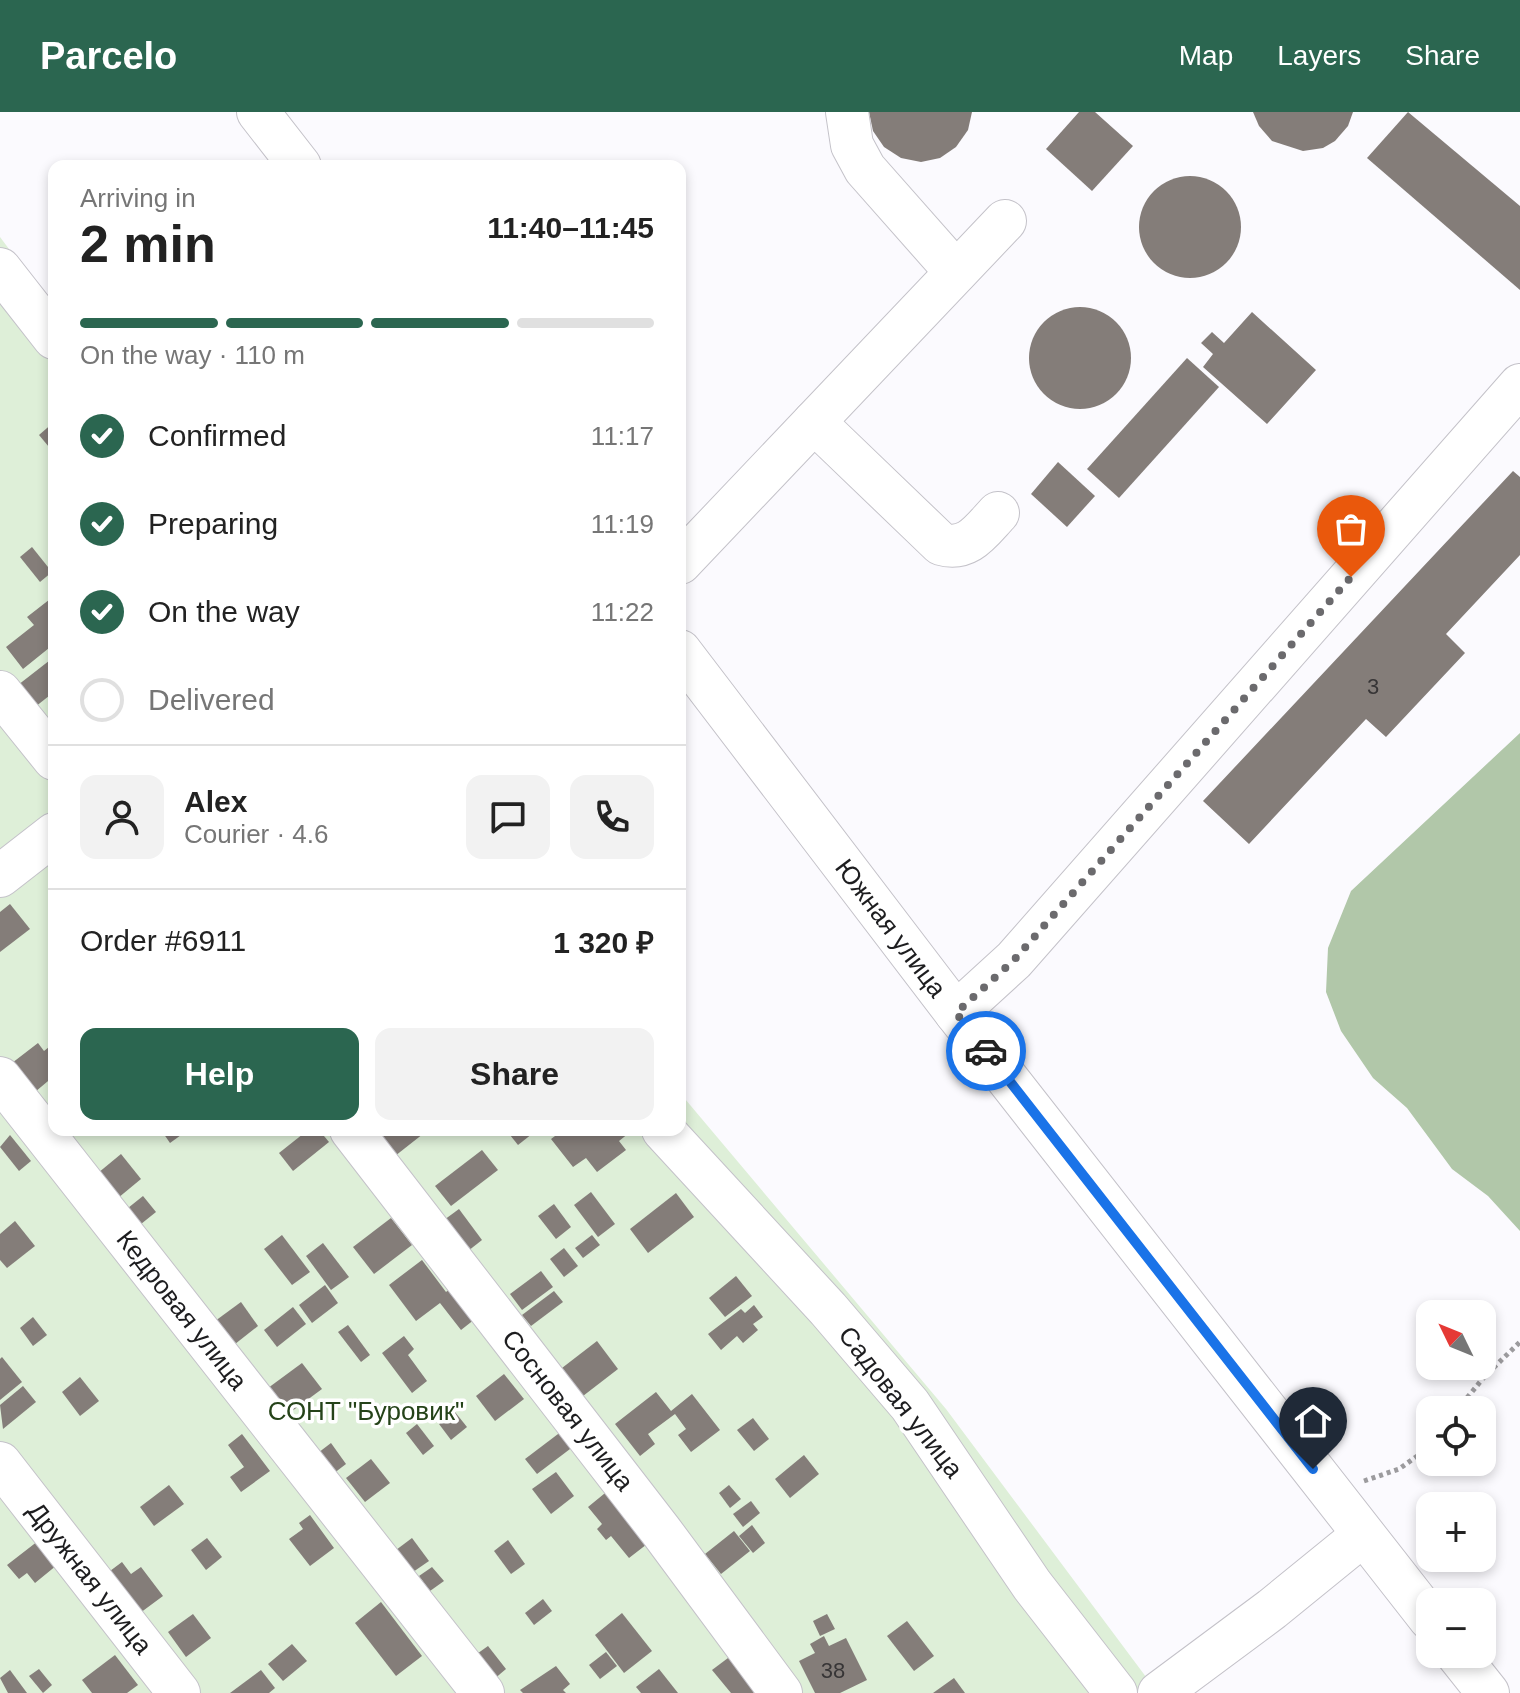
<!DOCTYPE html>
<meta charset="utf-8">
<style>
body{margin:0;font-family:Helvetica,sans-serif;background:#f2f2f2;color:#222;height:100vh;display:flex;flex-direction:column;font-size:30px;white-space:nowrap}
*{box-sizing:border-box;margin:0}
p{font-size:26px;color:#767676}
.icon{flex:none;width:44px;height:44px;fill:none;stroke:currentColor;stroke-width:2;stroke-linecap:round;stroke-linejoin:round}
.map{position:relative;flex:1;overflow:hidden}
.details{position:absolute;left:48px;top:48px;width:638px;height:976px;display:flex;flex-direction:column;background:#fff;border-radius:16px;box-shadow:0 4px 12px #0003}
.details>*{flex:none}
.needle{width:52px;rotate:313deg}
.fabs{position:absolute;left:1416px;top:1188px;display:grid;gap:16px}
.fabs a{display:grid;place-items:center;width:80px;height:80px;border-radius:16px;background:#fff;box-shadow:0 4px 12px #0003;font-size:40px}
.pin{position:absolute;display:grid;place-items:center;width:68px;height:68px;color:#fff;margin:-82px -34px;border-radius:50% 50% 50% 0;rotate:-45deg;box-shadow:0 0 8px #0007}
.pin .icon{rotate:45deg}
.courier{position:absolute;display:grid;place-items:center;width:80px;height:80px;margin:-40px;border:6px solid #1a73e8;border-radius:50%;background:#fff;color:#222;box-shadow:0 2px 10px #0007}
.overview em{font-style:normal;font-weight:600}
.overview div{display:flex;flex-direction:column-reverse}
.overview{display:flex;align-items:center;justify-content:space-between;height:136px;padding:0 32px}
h1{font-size:52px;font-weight:600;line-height:60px}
.bar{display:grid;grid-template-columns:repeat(4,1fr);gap:12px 8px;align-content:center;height:96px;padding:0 32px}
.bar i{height:10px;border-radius:6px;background:#e0e0e0}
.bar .current{background:#2b6650}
.bar p{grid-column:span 4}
.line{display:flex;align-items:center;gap:20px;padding:0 32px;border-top:2px solid #e0e0e0}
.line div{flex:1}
.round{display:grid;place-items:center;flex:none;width:84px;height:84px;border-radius:16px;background:#f2f2f2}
ol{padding:0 32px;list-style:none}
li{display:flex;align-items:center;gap:24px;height:88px}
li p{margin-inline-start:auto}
li .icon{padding:8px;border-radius:50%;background:#2b6650;color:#fff;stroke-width:4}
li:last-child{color:#767676}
li i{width:44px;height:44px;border:4px solid #e0e0e0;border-radius:50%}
.action{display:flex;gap:16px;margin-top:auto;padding:16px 32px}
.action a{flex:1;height:92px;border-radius:16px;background:#2b6650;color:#fff;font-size:32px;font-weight:600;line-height:92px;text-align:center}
.action a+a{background:#f2f2f2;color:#222}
header{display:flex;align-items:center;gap:48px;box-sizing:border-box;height:112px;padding:0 40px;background:#2b6650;color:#fff}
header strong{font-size:38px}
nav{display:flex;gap:44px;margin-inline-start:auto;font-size:28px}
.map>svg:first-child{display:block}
.green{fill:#deefd8}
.forest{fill:#b1c7a9}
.building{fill:#847d79}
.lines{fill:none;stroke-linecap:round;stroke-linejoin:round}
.minor-casing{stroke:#c4c2c9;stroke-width:44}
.path{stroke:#9c9b9e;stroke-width:5;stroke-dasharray:4 4;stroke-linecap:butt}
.minor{stroke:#fff;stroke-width:42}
.done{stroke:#6b6a6d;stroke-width:8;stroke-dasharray:0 14.4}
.route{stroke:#1a73e8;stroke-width:10}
.labels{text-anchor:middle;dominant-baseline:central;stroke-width:7;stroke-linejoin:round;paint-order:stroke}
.number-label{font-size:22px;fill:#373536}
.street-label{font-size:26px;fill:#1d1d1f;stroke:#fff}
.park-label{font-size:26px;fill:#254319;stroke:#fff}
</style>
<header>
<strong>Parcelo</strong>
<nav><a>Map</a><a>Layers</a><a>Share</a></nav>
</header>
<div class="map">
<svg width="1520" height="1581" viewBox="0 0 1520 1581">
<rect width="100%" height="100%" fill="#fbfafe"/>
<path class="green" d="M0 125 54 197V1018H680V981L946 1297 1158 1581H0Z"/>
<path class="forest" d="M1520 621V1119L1488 1084 1452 1057 1407 996 1373 966 1341 919 1326 880 1328 836 1351 779Z"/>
<g class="building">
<path d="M869 0H972L968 18 956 35 940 46 921 50 901 46 884 35 873 19Z"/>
<path d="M1079 0H1095L1133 34 1092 79 1046 37Z"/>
<path d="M1253 0H1353L1348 14 1335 29 1323 36 1303 39 1272 29 1259 14Z"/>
<path d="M1408 0 1520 94V178L1367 46Z"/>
<circle cx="1190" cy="115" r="51"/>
<circle cx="1080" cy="246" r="51"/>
<path d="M1252 200 1316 258 1267 312 1203 255 1213 242 1201 231 1212 220 1224 231Z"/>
<path d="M1187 246 1219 275 1119 386 1087 357Z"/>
<path d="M54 310V341L39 323Z"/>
<path d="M1058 350 1095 384 1067 415 1031 382Z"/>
<path d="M1513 359 1520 365V443L1446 522 1465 541 1386 625 1366 607 1249 732 1203 689Z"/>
<path d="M32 435 52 460 40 470 20 445Z"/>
<path d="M54 484V532L23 557 6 535 34 513 27 505Z"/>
<path d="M54 545V580L35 595 18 573Z"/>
<path d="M10 792 30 817 0 840V800Z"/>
<path d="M38 931 44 939 54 931V964L35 980 12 951Z"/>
<path d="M161 1018H188L170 1031Z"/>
<path d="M308 1018H319L329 1030 293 1059 279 1041Z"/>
<path d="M375 1018H428L395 1044Z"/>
<path d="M506 1018H537L518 1033Z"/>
<path d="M563 1018H627L629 1021 619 1029 626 1038 597 1060 586 1046 573 1055 551 1027Z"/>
<path d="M10 1023 31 1049 19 1059 0 1035Z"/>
<path d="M482 1038 498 1058 451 1094 435 1074Z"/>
<path d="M121 1042 141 1067 118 1086 98 1061Z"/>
<path d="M591 1080 615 1112 598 1125 574 1093Z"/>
<path d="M676 1081 694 1105 648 1141 630 1117Z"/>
<path d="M143 1084 156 1100 136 1116 123 1100Z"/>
<path d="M554 1092 571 1115 556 1127 538 1104Z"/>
<path d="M459 1097 482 1128 468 1139 444 1108Z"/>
<path d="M391 1106 412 1133 374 1162 353 1135Z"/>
<path d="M15 1109 35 1134 7 1156 0 1148V1122Z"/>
<path d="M282 1123 310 1160 292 1173 264 1137Z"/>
<path d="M592 1123 600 1133 583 1146 575 1136Z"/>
<path d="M323 1131 349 1165 331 1178 306 1144Z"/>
<path d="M564 1136 578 1154 564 1165 550 1147Z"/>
<path d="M422 1148 446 1180 451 1176 475 1207 461 1218 440 1191 416 1209 389 1173Z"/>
<path d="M541 1159 553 1175 522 1198 510 1182Z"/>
<path d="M736 1164 752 1184 725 1205 709 1186Z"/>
<path d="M325 1173 338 1191 312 1211 299 1193Z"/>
<path d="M554 1179 563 1190 531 1214 522 1203Z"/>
<path d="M241 1190 258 1214 230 1236 211 1212Z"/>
<path d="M754 1193 763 1205 753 1212 758 1218 743 1231 737 1224 721 1238 708 1222 741 1197 745 1201Z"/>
<path d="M293 1195 306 1212 277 1235 264 1218Z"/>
<path d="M33 1205 47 1223 33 1234 20 1216Z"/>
<path d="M348 1213 370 1243 361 1250 338 1220Z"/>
<path d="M404 1224 414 1237 408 1243 427 1269 412 1281 382 1241Z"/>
<path d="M597 1229 618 1257 583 1284 562 1256Z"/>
<path d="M2 1245 22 1270 0 1288V1247Z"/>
<path d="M302 1251 322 1277 284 1305 264 1279Z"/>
<path d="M504 1262 524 1287 495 1309 476 1284Z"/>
<path d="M80 1265 99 1289 80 1304 62 1280Z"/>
<path d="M23 1274 36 1290 3 1317 0 1293Z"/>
<path d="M656 1280 671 1299 692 1282 720 1318 691 1340 678 1323 686 1317 675 1302 648 1322 655 1332 640 1344 615 1312Z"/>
<path d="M455 1300 467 1315 451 1328 439 1312Z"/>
<path d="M753 1306 769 1327 754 1339 737 1318Z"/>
<path d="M417 1312 434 1334 423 1343 406 1321Z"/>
<path d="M562 1319 574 1334 537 1362 525 1347Z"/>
<path d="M242 1322 270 1359 241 1380 230 1365 244 1355 228 1333Z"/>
<path d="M331 1331 346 1352 329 1365 314 1344Z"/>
<path d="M804 1343 819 1362 790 1386 775 1367Z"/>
<path d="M371 1347 390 1371 365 1390 346 1366Z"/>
<path d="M556 1360 574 1384 551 1402 532 1377Z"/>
<path d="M169 1373 184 1392 154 1414 140 1395Z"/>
<path d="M729 1373 741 1387 730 1396 719 1381Z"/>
<path d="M610 1377 651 1429 629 1446 611 1424 606 1428 597 1417 602 1412 588 1395Z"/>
<path d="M751 1389 760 1401 743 1415 733 1402Z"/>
<path d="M310 1403 334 1436 310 1454 289 1427 303 1417 299 1411Z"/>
<path d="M752 1413 765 1431 753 1441 739 1424Z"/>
<path d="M734 1419 750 1439 721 1462 705 1442Z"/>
<path d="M207 1426 222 1445 206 1458 191 1438Z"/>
<path d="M412 1426 429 1449 413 1460 396 1438Z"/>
<path d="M508 1428 525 1452 511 1462 494 1439Z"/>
<path d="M38 1429 57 1453 35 1471 27 1461 19 1467 7 1453Z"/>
<path d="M122 1450 131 1462 141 1455 163 1484 140 1501 110 1459Z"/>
<path d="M432 1455 444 1469 430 1479 419 1464Z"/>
<path d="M543 1487 552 1499 534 1513 525 1501Z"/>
<path d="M381 1490 422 1544 396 1564 355 1511Z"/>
<path d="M622 1501 652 1539 624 1561 595 1523Z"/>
<path d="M193 1502 211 1526 186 1545 168 1520Z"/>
<path d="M827 1502 835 1517 820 1524 813 1509Z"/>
<path d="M907 1509 934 1544 914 1559 887 1524Z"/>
<path d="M824 1524 829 1534 846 1526 867 1568 840 1581H815L799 1549 815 1541 810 1532Z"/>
<path d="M292 1532 307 1549 283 1569 268 1552Z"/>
<path d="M488 1534 506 1557 493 1568 474 1544Z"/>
<path d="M606 1540 617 1554 600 1567 589 1553Z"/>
<path d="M115 1543 138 1573 127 1581H92L82 1568Z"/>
<path d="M732 1543 759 1576 753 1581H731L712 1558Z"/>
<path d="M556 1554 570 1572 563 1578 566 1581H523L520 1578Z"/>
<path d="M39 1557 52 1573 43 1581 29 1564Z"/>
<path d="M659 1557 678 1581H641L636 1575Z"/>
<path d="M10 1558 27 1581H8L0 1566Z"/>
<path d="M261 1558 275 1576 269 1581H230Z"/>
<path d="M954 1566 965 1581H933Z"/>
</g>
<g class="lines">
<g class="minor-casing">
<g id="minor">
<path d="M258 0 300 54"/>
<path d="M847 0 852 33 865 57 956 160"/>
<path d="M0 157 54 226"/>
<path d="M814 310 941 432C968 440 981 419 998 401"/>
<path d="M680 451 1005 109"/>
<path d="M680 539 956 901 1430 1507"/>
<path d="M0 580 54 647"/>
<path d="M0 764 54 722"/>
<path d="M956 901 1014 848 1520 273"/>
<path d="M0 966 483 1581"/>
<path d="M351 1018 661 1419 781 1581"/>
<path d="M663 1018 828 1197 910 1293 1032 1473 1116 1581"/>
<path d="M0 1351 179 1581"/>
<path d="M1457 1542 1488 1581"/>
<path d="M1159 1581 1272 1497 1363 1423"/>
</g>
</g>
<g class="path">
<path d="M1457 1298 1485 1264 1520 1230"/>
<path d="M1364 1369 1399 1357 1430 1335"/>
</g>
<use href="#minor" class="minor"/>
</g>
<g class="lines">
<path class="done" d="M986 939 956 901 1014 848 1351 465"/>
<path class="route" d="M986 939 1313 1357"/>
</g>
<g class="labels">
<g class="number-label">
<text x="1373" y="574">3</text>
<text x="833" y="1558">38</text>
</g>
<g class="street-label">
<text transform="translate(891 816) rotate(53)">Южная улица</text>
<text transform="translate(182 1198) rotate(52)">Кедровая улица</text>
<text transform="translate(901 1290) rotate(52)">Садовая улица</text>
<text transform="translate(568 1298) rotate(52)">Сосновая улица</text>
<text transform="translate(90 1466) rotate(52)">Дружная улица</text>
</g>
<g class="park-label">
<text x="366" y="1299">СОНТ "Буровик"</text>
</g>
</g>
</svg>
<div class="fabs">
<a><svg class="needle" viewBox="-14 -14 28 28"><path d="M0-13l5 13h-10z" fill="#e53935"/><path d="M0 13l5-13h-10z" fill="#767676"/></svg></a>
<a><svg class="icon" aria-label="locate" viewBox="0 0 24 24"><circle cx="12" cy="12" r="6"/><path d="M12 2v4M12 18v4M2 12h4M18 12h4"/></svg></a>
<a>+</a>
<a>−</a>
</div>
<div class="pin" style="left:1351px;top:465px;background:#ea580c"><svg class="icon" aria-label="bag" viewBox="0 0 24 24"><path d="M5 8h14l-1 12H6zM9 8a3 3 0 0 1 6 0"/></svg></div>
<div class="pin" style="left:1313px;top:1357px;background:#1f2937"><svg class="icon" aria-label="home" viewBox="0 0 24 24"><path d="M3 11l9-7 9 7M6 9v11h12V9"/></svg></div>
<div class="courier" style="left:986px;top:939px"><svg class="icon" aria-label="car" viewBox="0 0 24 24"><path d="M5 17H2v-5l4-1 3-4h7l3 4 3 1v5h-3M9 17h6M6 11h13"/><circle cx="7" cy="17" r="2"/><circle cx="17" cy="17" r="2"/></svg></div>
<section class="details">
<div class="overview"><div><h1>2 min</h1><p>Arriving in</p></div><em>11:40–11:45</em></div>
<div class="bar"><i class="current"></i><i class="current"></i><i class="current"></i><i></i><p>On the way · 110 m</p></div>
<ol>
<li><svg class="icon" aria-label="check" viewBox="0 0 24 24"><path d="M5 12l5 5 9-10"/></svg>Confirmed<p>11:17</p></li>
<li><svg class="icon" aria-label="check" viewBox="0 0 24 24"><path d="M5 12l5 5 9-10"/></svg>Preparing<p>11:19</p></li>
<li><svg class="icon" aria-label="check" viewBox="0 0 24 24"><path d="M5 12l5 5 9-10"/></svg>On the way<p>11:22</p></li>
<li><i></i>Delivered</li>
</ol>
<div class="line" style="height:144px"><a class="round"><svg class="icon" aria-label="person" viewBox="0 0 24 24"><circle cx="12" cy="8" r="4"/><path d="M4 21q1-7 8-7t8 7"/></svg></a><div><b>Alex</b><p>Courier · 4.6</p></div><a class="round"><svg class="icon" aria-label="chat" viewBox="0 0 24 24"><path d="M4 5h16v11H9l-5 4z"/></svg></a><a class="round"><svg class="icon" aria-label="phone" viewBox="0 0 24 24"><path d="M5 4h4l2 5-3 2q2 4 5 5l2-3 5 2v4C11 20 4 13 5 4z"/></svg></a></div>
<div class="line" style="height:104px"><div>Order #6911</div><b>1 320 ₽</b></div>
<div class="action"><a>Help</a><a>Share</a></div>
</section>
</div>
